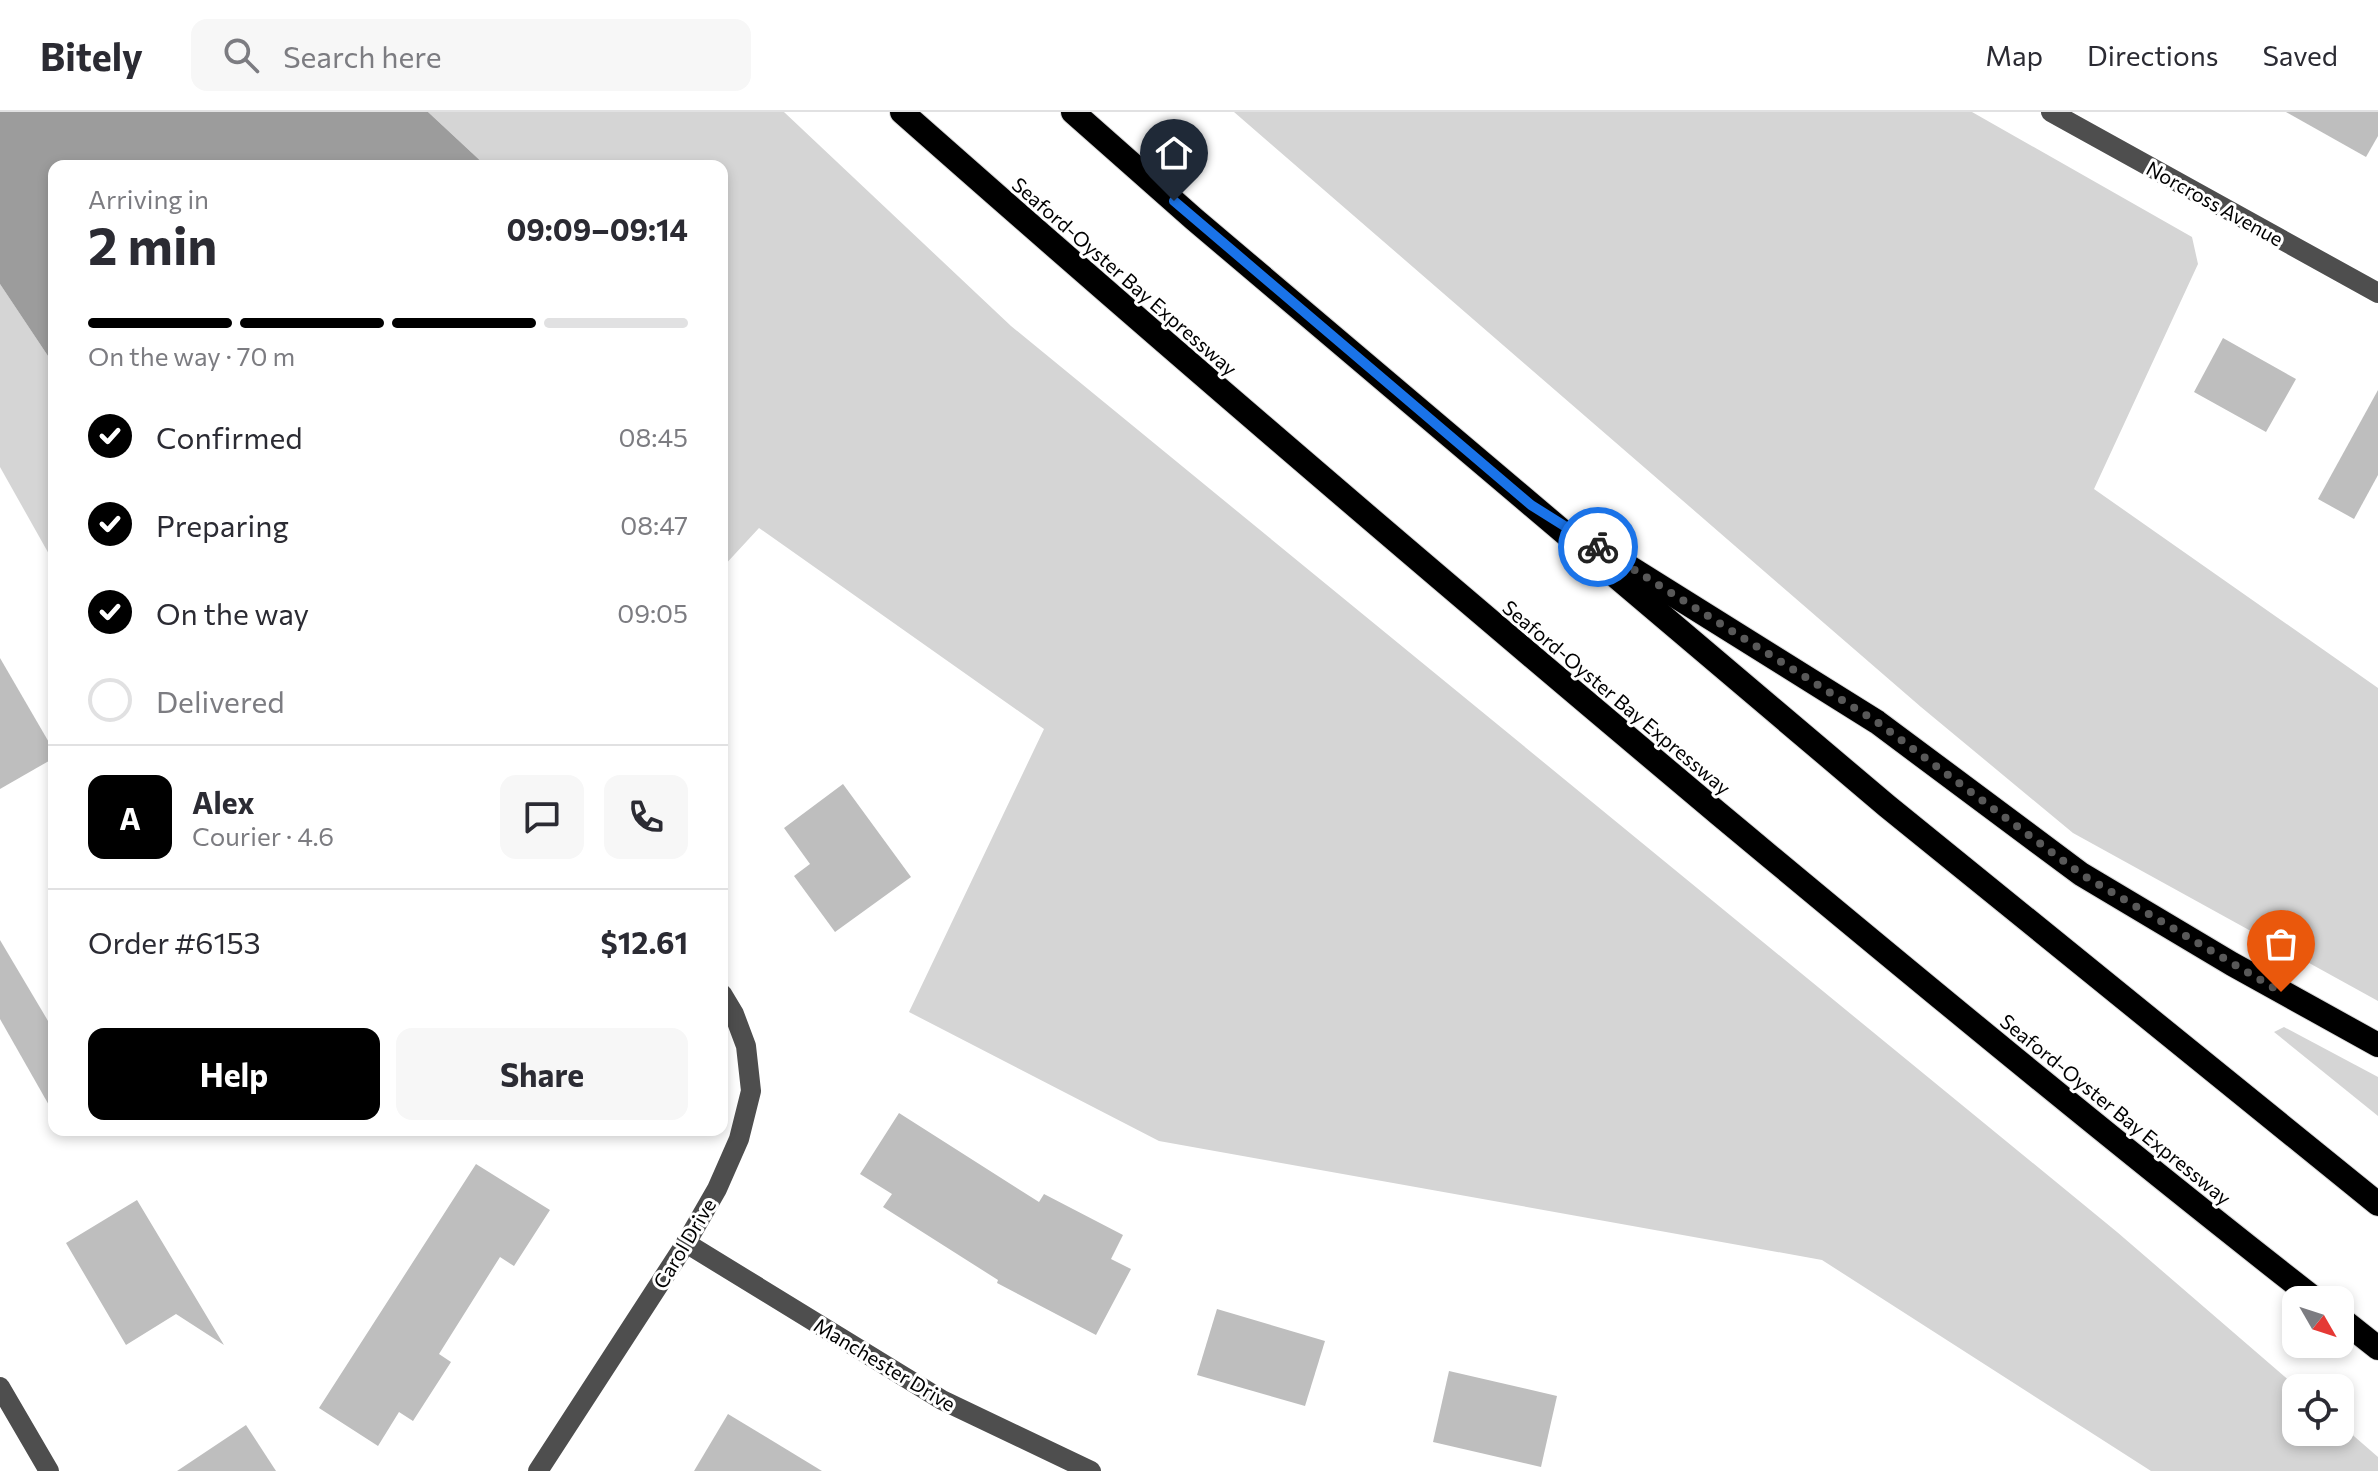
<!DOCTYPE html>
<meta charset="utf-8">
<style>
body{margin:0;font-family:Commissioner,sans-serif;background:#f7f7f7;color:#2b2b33;height:100vh;display:flex;flex-direction:column;font-size:30px;white-space:nowrap}
*{box-sizing:border-box;margin:0}
p{font-size:26px;color:#7c7c81}
.icon{flex:none;width:44px;height:44px;fill:none;stroke:currentColor;stroke-width:2;stroke-linecap:round;stroke-linejoin:round}
.map{position:relative;flex:1;overflow:hidden}
.drawer{position:absolute;left:48px;top:48px;width:680px;height:976px;display:flex;flex-direction:column;background:#fff;border-radius:16px;box-shadow:0 4px 12px #0003}
.drawer>*{flex:none}
.needle{width:52px;rotate:129deg}
.tools{position:absolute;left:2282px;top:1174px;display:grid;gap:16px}
.tools a{display:grid;place-items:center;width:72px;height:72px;border-radius:16px;background:#fff;box-shadow:0 4px 12px #0003;font-size:40px}
.pin{position:absolute;display:grid;place-items:center;width:68px;height:68px;color:#fff;margin:-82px -34px;border-radius:50% 50% 50% 0;rotate:-45deg;box-shadow:0 0 8px #0007}
.pin .icon{rotate:45deg}
.courier{position:absolute;display:grid;place-items:center;width:80px;height:80px;margin:-40px;border:6px solid #1a73e8;border-radius:50%;background:#fff;color:#222;box-shadow:0 2px 10px #0007}
.summary em{font-style:normal;font-weight:700}
.summary div{display:flex;flex-direction:column-reverse}
.summary{display:flex;align-items:center;justify-content:space-between;height:136px;padding:0 40px}
h1{font-size:52px;font-weight:700;line-height:60px}
.bar{display:grid;grid-template-columns:repeat(4,1fr);gap:12px 8px;align-content:center;height:96px;padding:0 40px}
.bar i{height:10px;border-radius:6px;background:#e1e1e2}
.bar .current{background:#000}
.bar p{grid-column:span 4}
.line{display:flex;align-items:center;gap:20px;padding:0 40px;border-top:2px solid #e1e1e2}
.line div{flex:1}
.round{display:grid;place-items:center;flex:none;width:84px;height:84px;border-radius:16px;background:#f7f7f7}
ol{padding:0 40px;list-style:none}
li{display:flex;align-items:center;gap:24px;height:88px}
li p{margin-inline-start:auto}
li .icon{padding:8px;border-radius:50%;background:#000;color:#fff;stroke-width:4}
li:last-child{color:#7c7c81}
li i{width:44px;height:44px;border:4px solid #e1e1e2;border-radius:50%}
.primary-button{display:flex;gap:16px;margin-top:auto;padding:16px 40px}
.primary-button a{flex:1;height:92px;border-radius:16px;background:#000;color:#fff;font-size:32px;font-weight:700;line-height:92px;text-align:center}
.primary-button a+a{background:#f7f7f7;color:#2b2b33}
header{display:flex;align-items:center;gap:48px;box-sizing:border-box;height:112px;padding:0 40px;background:#fff;border-bottom:2px solid #e1e1e2}
header strong{font-size:38px}
nav{display:flex;gap:44px;margin-inline-start:auto;font-size:28px}
.search{width:560px;height:72px;background:#f7f7f7;display:flex;align-items:center;gap:20px;box-sizing:border-box;padding:0 28px;border-radius:16px;color:#7c7c81;font-size:30px}
.map>svg:first-child{display:block}
.green{fill:#d5d5d5}
.water{fill:#9c9c9c}
.building{fill:#bebebe}
.lines{fill:none;stroke-linecap:round;stroke-linejoin:round}
.highway-casing{stroke:#dbdbdb;stroke-width:26}
.minor{stroke:#4e4e4e;stroke-width:20}
.highway{stroke:#000;stroke-width:24}
.done{stroke:#595959;stroke-width:8;stroke-dasharray:0 14.4}
.route{stroke:#1a73e8;stroke-width:10}
.labels{text-anchor:middle;dominant-baseline:central;stroke-width:6;stroke-linejoin:round;paint-order:stroke}
.street-label{font-size:20px;fill:#000;stroke:#fff}
</style>
<header>
<strong>Bitely</strong>
<div class="search"><svg class="icon" aria-label="search" viewBox="0 0 24 24"><circle cx="10" cy="10" r="6"/><path d="M15 15l6 6"/></svg>Search here</div>
<nav><a>Map</a><a>Directions</a><a>Saved</a></nav>
</header>
<div class="map">
<svg width="2378" height="1359" viewBox="0 0 2378 1359">
<rect width="100%" height="100%" fill="#fff"/>
<g class="green">
<path d="M428 0H784L1011 214 2117 1120 2298 1276 2296 1320H2340V1312L2378 1345V1359H2151L1822 1148 1159 1029 909 900 1044 617 759 416 722 456V54H486Z"/>
<path d="M1234 0H1972L2192 125 2198 152 2094 377 2378 576V889L2073 721 1921 595Z"/>
<path d="M0 172 54 253V451L0 355Z"/>
<path d="M2284 915 2378 965V1004L2274 920Z"/>
</g>
<path class="water" d="M0 0H428L486 54H54V253L0 172Z"/>
<g class="building">
<path d="M2286 0H2378V24L2366 45Z"/>
<path d="M2223 226 2296 267 2266 320 2194 280Z"/>
<path d="M2378 278V363L2354 407 2318 387Z"/>
<path d="M0 546 54 639V646L0 677Z"/>
<path d="M843 672 911 765 835 820 794 764 810 752 784 716Z"/>
<path d="M0 828 54 919V1002L0 907Z"/>
<path d="M899 1001 1039 1090 1044 1082 1123 1123 1111 1147 1131 1157 1096 1223 997 1171 998 1168 883 1095 892 1082 860 1062Z"/>
<path d="M476 1052 550 1098 514 1154 500 1145 439 1242 451 1250 413 1309 399 1300 378 1334 319 1296Z"/>
<path d="M137 1088 224 1233 176 1202 126 1233 66 1131Z"/>
<path d="M1217 1197 1325 1229 1305 1294 1197 1263Z"/>
<path d="M1449 1259 1557 1284 1541 1355 1433 1330Z"/>
<path d="M728 1302 822 1359H694Z"/>
<path d="M246 1313 276 1359H177Z"/>
</g>
<g class="lines">
<g class="highway-casing">
<g id="highway">
<path d="M902 0C1171 238 1444 471 1719 702 1916 866 2114 1030 2316 1188"/>
<path d="M1073 0 1194 107 1887 694 2378 1092"/>
<path d="M1605 440 1877 610 2081 762 2232 852 2378 933"/>
<path d="M2340 1206 2378 1236"/>
</g>
</g>
<g class="minor">
<path d="M2051 0 2378 181"/>
<path d="M686 1131 942 1288 1091 1359"/>
<path d="M0 1275 49 1359"/>
<path d="M538 1359 686 1131 717 1077 739 1027 751 979 746 934 734 902 722 882"/>
</g>
<use href="#highway" class="highway"/>
</g>
<g class="lines">
<path class="done" d="M1598 435 1877 610 2081 762 2281 880"/>
<path class="route" d="M1174 89 1531 393 1598 435"/>
</g>
<g class="labels">
<g class="street-label">
<text transform="translate(2215 91) rotate(29)">Norcross Avenue</text>
<text transform="translate(1125 164) rotate(41)">Seaford-Oyster Bay Expressway</text>
<text transform="translate(1617 585) rotate(40)">Seaford-Oyster Bay Expressway</text>
<text transform="translate(2116 997) rotate(39)">Seaford-Oyster Bay Expressway</text>
<text transform="translate(684 1131) rotate(-59)">Carol Drive</text>
<text transform="translate(885 1252) rotate(31)">Manchester Drive</text>
</g>
</g>
</svg>
<div class="tools">
<a><svg class="needle" viewBox="-14 -14 28 28"><path d="M0-13l5 13h-10z" fill="#e53935"/><path d="M0 13l5-13h-10z" fill="#7c7c81"/></svg></a>
<a><svg class="icon" aria-label="locate" viewBox="0 0 24 24"><circle cx="12" cy="12" r="6"/><path d="M12 2v4M12 18v4M2 12h4M18 12h4"/></svg></a>
</div>
<div class="pin" style="left:2281px;top:880px;background:#ea580c"><svg class="icon" aria-label="bag" viewBox="0 0 24 24"><path d="M5 8h14l-1 12H6zM9 8a3 3 0 0 1 6 0"/></svg></div>
<div class="pin" style="left:1174px;top:89px;background:#1f2937"><svg class="icon" aria-label="home" viewBox="0 0 24 24"><path d="M3 11l9-7 9 7M6 9v11h12V9"/></svg></div>
<div class="courier" style="left:1598px;top:435px"><svg class="icon" aria-label="bike" viewBox="0 0 24 24"><circle cx="6" cy="16" r="4"/><circle cx="18" cy="16" r="4"/><path d="M6 16l4-8h5l3 8M10 8l3 8H6M13 5h3"/></svg></div>
<section class="drawer">
<div class="summary"><div><h1>2 min</h1><p>Arriving in</p></div><em>09:09–09:14</em></div>
<div class="bar"><i class="current"></i><i class="current"></i><i class="current"></i><i></i><p>On the way · 70 m</p></div>
<ol>
<li><svg class="icon" aria-label="check" viewBox="0 0 24 24"><path d="M5 12l5 5 9-10"/></svg>Confirmed<p>08:45</p></li>
<li><svg class="icon" aria-label="check" viewBox="0 0 24 24"><path d="M5 12l5 5 9-10"/></svg>Preparing<p>08:47</p></li>
<li><svg class="icon" aria-label="check" viewBox="0 0 24 24"><path d="M5 12l5 5 9-10"/></svg>On the way<p>09:05</p></li>
<li><i></i>Delivered</li>
</ol>
<div class="line" style="height:144px"><b class="round" style="background:#000;color:#fff">A</b><div><b>Alex</b><p>Courier · 4.6</p></div><a class="round"><svg class="icon" aria-label="chat" viewBox="0 0 24 24"><path d="M4 5h16v11H9l-5 4z"/></svg></a><a class="round"><svg class="icon" aria-label="phone" viewBox="0 0 24 24"><path d="M5 4h4l2 5-3 2q2 4 5 5l2-3 5 2v4C11 20 4 13 5 4z"/></svg></a></div>
<div class="line" style="height:104px"><div>Order #6153</div><b>$12.61</b></div>
<div class="primary-button"><a>Help</a><a>Share</a></div>
</section>
</div>
